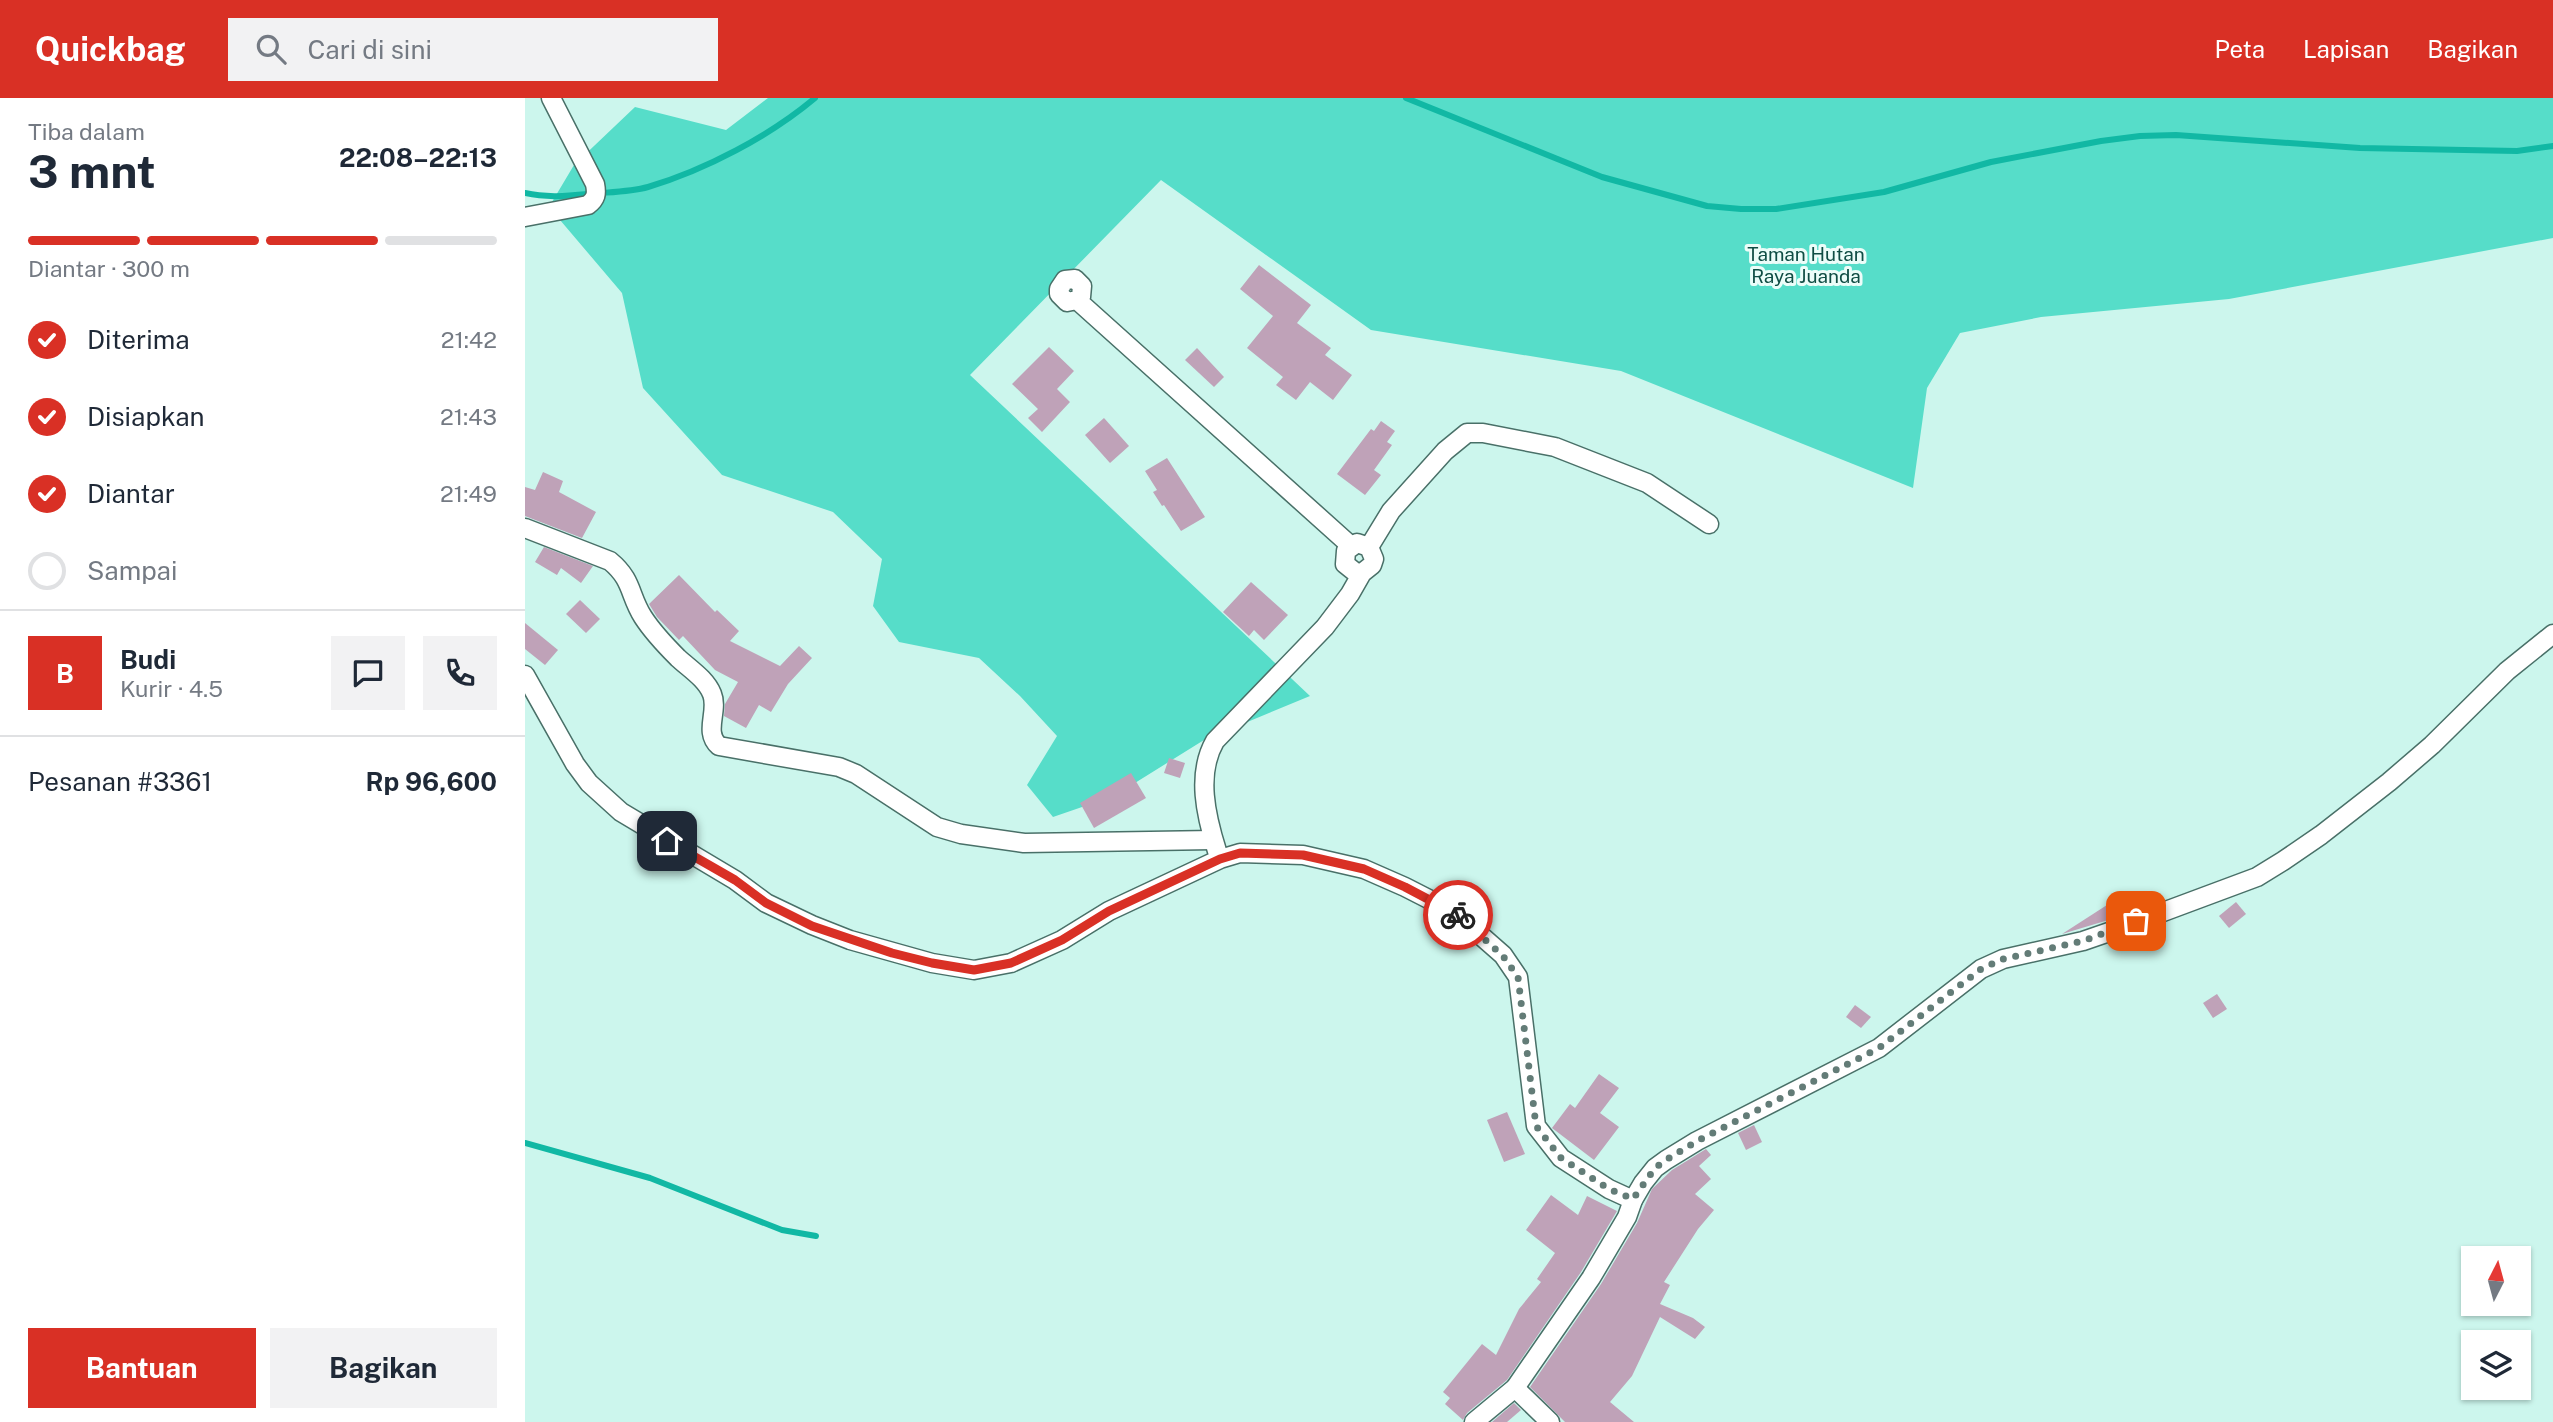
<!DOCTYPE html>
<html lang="id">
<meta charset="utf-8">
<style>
body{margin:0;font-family:"Public Sans",sans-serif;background:#f2f2f3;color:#1f2937;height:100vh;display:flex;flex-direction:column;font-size:26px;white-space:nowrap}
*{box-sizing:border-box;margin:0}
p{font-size:23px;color:#747a83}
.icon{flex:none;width:38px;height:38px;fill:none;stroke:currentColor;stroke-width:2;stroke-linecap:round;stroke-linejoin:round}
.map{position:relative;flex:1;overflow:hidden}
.drawer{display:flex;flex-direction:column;background:#fff;width:525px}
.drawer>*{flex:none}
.needle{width:46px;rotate:6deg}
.controls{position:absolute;left:1936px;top:1148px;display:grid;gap:14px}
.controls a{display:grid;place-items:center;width:70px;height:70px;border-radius:0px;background:#fff;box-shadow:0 2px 5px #0004;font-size:35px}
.pin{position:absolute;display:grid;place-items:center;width:60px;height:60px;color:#fff;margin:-30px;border-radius:14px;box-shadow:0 4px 10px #0006}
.courier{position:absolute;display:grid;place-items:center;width:70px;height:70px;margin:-35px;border:5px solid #d93025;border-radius:50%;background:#fff;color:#222;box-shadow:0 2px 9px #0007}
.summary em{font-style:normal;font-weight:700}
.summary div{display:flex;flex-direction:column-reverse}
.summary{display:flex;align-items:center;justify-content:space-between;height:119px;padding:0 28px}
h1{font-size:46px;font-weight:700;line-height:52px}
.bar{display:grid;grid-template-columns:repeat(4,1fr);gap:10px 7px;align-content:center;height:84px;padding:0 28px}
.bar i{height:9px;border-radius:5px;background:#e0e1e3}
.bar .on{background:#d93025}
.bar p{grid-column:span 4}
.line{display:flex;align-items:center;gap:18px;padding:0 28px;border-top:2px solid #e0e1e3}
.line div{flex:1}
.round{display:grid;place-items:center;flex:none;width:74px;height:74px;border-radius:0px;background:#f2f2f3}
ol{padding:0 28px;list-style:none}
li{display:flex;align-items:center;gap:21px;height:77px}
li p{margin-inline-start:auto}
li .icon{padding:7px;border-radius:50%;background:#d93025;color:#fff;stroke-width:4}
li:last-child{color:#747a83}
li i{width:38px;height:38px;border:4px solid #e0e1e3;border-radius:50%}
.primary-button{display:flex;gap:14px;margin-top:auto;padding:14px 28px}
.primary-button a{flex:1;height:80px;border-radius:0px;background:#d93025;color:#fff;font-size:28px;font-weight:700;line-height:80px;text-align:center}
.primary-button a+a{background:#f2f2f3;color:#1f2937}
header{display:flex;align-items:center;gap:42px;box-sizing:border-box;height:98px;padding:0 35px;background:#d93025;color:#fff}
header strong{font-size:33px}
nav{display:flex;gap:38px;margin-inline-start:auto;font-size:24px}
.search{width:490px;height:63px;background:#f2f2f3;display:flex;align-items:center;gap:18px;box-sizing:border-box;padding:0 24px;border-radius:0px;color:#747a83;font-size:26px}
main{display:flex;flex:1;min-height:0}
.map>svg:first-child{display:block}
.green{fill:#56ddc9}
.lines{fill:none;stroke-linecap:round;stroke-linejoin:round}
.stream{stroke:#11b8a4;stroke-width:6}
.building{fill:#bfa2b8}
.minor-casing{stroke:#497068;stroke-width:21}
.minor{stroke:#fff;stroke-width:18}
.done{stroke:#637c77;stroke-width:7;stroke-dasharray:0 12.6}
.route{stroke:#d93025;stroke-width:9}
.labels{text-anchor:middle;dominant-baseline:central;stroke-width:6;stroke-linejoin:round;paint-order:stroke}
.park-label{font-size:19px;fill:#0f4d44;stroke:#ecfdf9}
</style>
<header>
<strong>Quickbag</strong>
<div class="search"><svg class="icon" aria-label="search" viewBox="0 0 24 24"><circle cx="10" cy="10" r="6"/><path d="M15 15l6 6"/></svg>Cari di sini</div>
<nav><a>Peta</a><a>Lapisan</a><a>Bagikan</a></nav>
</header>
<main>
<section class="drawer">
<div class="summary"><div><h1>3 mnt</h1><p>Tiba dalam</p></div><em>22:08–22:13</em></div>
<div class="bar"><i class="on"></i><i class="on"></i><i class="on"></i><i></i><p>Diantar · 300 m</p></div>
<ol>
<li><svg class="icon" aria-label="check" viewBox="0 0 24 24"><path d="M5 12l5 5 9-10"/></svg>Diterima<p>21:42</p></li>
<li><svg class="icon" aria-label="check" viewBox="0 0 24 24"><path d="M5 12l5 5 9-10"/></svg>Disiapkan<p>21:43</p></li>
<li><svg class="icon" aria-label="check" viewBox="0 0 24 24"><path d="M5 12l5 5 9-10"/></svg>Diantar<p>21:49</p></li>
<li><i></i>Sampai</li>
</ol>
<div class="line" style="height:126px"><b class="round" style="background:#d93025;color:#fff">B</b><div><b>Budi</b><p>Kurir · 4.5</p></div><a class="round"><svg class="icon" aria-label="chat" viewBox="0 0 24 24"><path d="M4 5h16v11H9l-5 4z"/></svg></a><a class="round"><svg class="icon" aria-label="phone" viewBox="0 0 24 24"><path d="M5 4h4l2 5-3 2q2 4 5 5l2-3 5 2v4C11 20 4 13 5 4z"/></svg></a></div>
<div class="line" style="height:91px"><div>Pesanan #3361</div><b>Rp 96,600</b></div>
<div class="primary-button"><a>Bantuan</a><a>Bagikan</a></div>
</section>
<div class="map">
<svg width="2028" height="1324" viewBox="0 0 2028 1324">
<rect width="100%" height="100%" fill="#ccf6ed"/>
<path class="green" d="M243 0H2028V140L1704 201 1516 219 1435 235 1402 290 1388 390 1096 273 846 232 636 82 445 277 785 598 679 642 589 698 528 719 502 687 532 638 495 598 454 560 374 544 348 508 357 461 308 414 197 377 118 290 97 195 24 109 49 67 110 9 201 32Z"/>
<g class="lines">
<g class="stream">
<path d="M881 0 1077 79 1182 108 1216 111H1251L1359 94 1466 64 1576 43 1615 38 1651 37 1835 50 1992 53 2028 48"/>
<path d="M0 95C21 100 42 98 64 96 84 94 105 94 123 89 180 72 245 38 290 0"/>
<path d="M0 1045 125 1080 257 1132 291 1138"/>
</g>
</g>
<g class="building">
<path d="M734 167 786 207 772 225 806 250 800 257 827 277 808 302 785 284 771 302 751 287 758 279 722 250 748 218 715 191Z"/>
<path d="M524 249 549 273 532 291 545 304 517 334 503 320 513 311 487 286Z"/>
<path d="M672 250 699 279 689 289 660 262Z"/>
<path d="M579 320 604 348 585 365 560 337Z"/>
<path d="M856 323 870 333 862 344 867 347 849 372 856 377 840 397 812 376 846 331 849 333Z"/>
<path d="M642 360 680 419 656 433 639 407 637 408 628 394 632 392 620 373Z"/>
<path d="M18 374 38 383 34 394 71 414 57 440 0 418V389L10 392Z"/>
<path d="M19 449 68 468 56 485 36 470 32 477 10 464Z"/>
<path d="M154 477 190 514 192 512 214 533 205 543 255 568 274 548 287 560 263 586 246 614 234 607 221 630 199 618 200 606 213 584 190 572 158 538 154 542 132 519 124 506Z"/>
<path d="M726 484 763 517 739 542 729 532 724 538 698 514Z"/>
<path d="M55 502 75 521 61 535 41 516Z"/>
<path d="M0 525 33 552 20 567 0 551Z"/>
<path d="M644 660 660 665 655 680 639 675Z"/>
<path d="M606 675 621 700 569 730 555 705Z"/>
<path d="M1711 804 1721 816 1704 830 1694 818Z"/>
<path d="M1582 807 1590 820 1537 836Z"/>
<path d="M1692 896 1702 911 1688 920 1678 905Z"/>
<path d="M1330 907 1346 919 1336 930 1321 919Z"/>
<path d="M1074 976 1094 990 1075 1015 1094 1029 1069 1062 1027 1030 1045 1006 1050 1010Z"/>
<path d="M982 1014 1000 1056 979 1064 962 1022Z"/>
<path d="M1229 1027 1237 1044 1221 1052 1213 1035Z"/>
<path d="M1181 1051 1186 1057 1174 1068 1186 1081 1170 1096 1189 1112 1173 1131 1139 1184 1145 1187 1135 1206 1168 1220 1180 1229 1170 1241 1135 1219 1107 1278 1085 1304 1109 1324H1040L1005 1289 1076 1186 1112 1125 1127 1091 1147 1072Z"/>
<path d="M1026 1097 1053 1117 1062 1098 1092 1113 1056 1174 982 1282 942 1315 938 1322 920 1306 925 1300 918 1294 957 1246 971 1257 994 1211 1016 1184 1012 1181 1030 1155 1001 1132Z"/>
<path d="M989 1305 996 1312 982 1324H967Z"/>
</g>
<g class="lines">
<g class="minor-casing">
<g id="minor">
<path d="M0 119 63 107C71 101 72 96 70 86L26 0"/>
<path d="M552 202 556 199 557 188 550 181 540 182 534 191V196L542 204 552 202 826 448"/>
<path d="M0 430 85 463C108 482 104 497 118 519 127 533 141 548 153 560 165 571 181 581 187 596 194 613 178 634 194 648L314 669 331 676 412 729 436 736 499 745 688 742"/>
<path d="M844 449 866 413 920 353 942 335H958L1030 349 1122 385 1184 426"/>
<path d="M0 577 50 666 64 685 96 714 210 782 241 805 287 827 325 842 407 865 449 872 486 865 537 842 584 813 695 761 715 755 778 757 839 771 880 789 929 814 978 857 993 879 1011 1028 1036 1060 1084 1091 1108 1102"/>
<path d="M692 753C681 718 671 676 690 643L800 529 825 496 837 475 847 467 849 461 844 449 832 445 821 453 820 466 830 474 837 475"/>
<path d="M990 1290 1025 1324"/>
<path d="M949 1324 990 1290 1066 1180 1102 1119 1108 1102 1118 1085 1130 1070 1141 1062 1172 1043 1354 950 1456 871 1478 861 1558 843 1587 833 1732 779 1758 763 1796 737 1864 684 1907 647 1982 573 2028 536"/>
</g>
</g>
<use href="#minor" class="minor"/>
</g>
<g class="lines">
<path class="done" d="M933 817 978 858 993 879 1011 1028 1036 1060 1084 1091 1108 1101 1130 1070 1141 1062 1172 1043 1354 950 1456 871 1478 861 1558 843 1611 823"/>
<path class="route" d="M142 743 210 782 241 805 287 828 367 855 407 865 449 872 486 865 537 842 584 813 695 761 715 755 778 757 839 771 880 789 933 817"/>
</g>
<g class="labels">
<g class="park-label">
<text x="1281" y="156">Taman Hutan<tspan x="1281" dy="22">Raya Juanda</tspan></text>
</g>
</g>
</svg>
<div class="controls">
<a><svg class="needle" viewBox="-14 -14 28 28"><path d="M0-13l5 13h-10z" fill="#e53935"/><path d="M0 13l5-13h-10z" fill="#747a83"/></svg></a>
<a><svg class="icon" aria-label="layers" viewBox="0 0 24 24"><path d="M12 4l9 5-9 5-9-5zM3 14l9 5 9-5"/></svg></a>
</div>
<div class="pin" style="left:1611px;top:823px;background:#ea580c"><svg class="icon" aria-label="bag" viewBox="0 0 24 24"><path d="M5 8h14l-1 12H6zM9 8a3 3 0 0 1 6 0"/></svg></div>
<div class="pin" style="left:142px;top:743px;background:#1f2937"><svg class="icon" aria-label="home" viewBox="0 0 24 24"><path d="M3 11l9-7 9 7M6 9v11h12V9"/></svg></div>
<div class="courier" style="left:933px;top:817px"><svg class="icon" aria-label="bike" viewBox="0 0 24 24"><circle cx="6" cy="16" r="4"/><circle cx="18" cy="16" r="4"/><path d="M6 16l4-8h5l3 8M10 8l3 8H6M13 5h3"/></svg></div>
</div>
</main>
